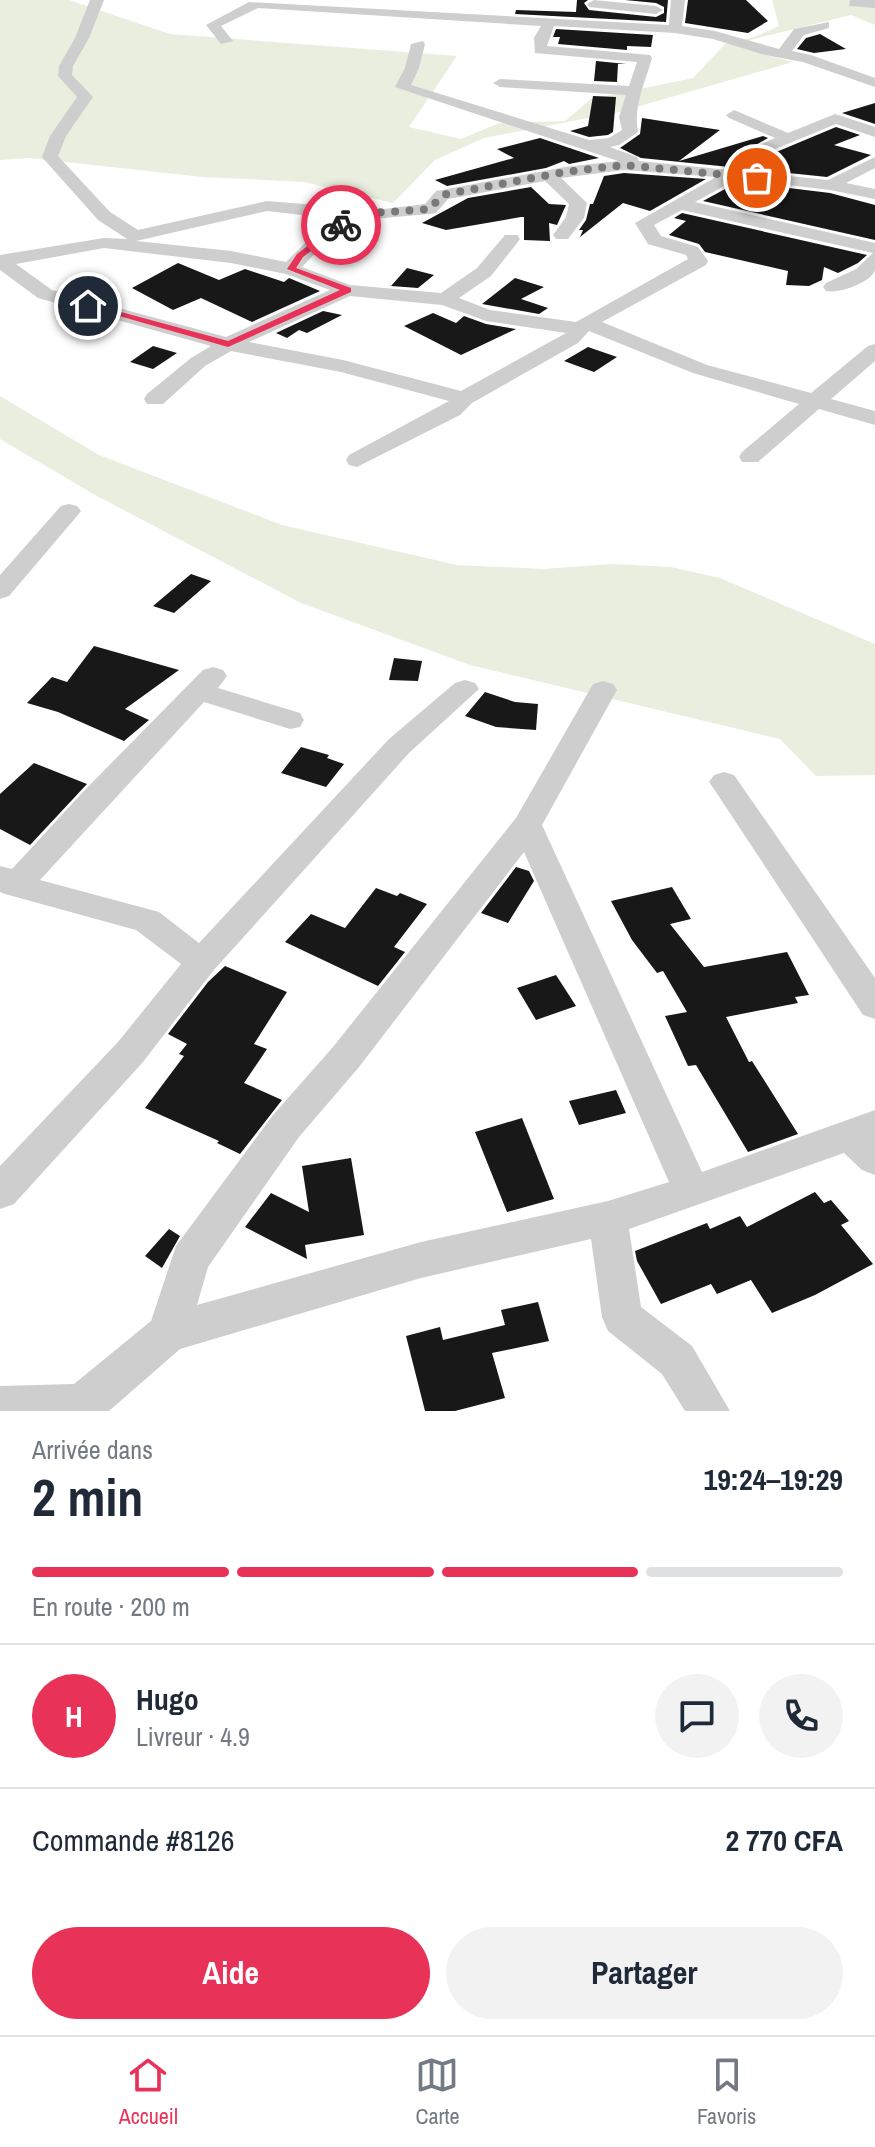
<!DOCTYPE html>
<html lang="fr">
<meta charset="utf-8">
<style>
body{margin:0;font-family:"Archivo Narrow",sans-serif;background:#f2f2f3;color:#1f2937;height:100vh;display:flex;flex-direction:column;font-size:30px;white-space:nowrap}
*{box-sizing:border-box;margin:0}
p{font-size:26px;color:#747a83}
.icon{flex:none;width:44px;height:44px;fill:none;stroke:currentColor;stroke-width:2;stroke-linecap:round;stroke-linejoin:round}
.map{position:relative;height:1411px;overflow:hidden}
.sheet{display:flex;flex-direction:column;background:#fff;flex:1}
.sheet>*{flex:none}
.pin{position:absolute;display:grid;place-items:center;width:68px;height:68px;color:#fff;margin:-34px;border:4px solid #fff;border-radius:50%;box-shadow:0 2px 8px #0007}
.courier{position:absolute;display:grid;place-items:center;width:80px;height:80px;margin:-40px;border:6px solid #e93258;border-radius:50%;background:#fff;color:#222;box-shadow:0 2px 10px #0007}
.summary em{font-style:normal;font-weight:700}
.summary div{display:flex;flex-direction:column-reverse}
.summary{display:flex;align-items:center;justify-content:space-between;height:136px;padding:0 32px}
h1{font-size:52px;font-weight:700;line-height:60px}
.bar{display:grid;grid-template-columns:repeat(4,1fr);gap:12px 8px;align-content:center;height:96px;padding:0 32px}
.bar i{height:10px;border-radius:6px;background:#e0e1e3}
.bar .selected{background:#e93258}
.bar p{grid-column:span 4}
.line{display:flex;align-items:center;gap:20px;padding:0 32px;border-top:2px solid #e0e1e3}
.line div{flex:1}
.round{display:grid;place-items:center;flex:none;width:84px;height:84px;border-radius:42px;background:#f2f2f3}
.action{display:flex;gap:16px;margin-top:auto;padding:16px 32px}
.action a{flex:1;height:92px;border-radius:48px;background:#e93258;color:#fff;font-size:32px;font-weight:700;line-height:92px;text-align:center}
.action a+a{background:#f2f2f3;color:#1f2937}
.tab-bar{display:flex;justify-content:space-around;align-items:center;height:112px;border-top:2px solid #e0e1e3;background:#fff;font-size:22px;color:#747a83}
.tab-bar a{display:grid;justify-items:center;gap:4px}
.tab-bar .selected{color:#e93258}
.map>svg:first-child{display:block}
.green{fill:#e9eedf}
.building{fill:#181818}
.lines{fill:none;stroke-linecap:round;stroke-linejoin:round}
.street{fill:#cecece;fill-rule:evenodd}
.route{fill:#e93258}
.done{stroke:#797979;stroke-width:8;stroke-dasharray:0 14.4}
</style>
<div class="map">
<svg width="875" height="1411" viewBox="0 0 875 1411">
<rect width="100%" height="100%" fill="#fff"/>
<g class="green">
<path d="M0 0H69L170 34 457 56 409 127 461 139 499 123 565 121 591 99 693 78 725 44 757 36 779 26 772 0H875V25L851 15 750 40V46L762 54 793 62 619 112 484 138 435 160 393 203 304 182 203 177 29 158 0 160Z"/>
<path d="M0 396 99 455 282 525 457 565 543 569 612 564 671 567 720 578 875 644V775L816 776 780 739 470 665 301 603 95 495 0 439Z"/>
</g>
<g class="building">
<path d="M577 0H588L584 3 589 10 656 17 664 13V7L656 3 625 0H668L666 22 515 14 516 10 576 12Z"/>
<path d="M688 0H746L768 21 748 33 685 23Z"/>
<path d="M556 29 653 35 651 47 627 46V50L558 44 560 37H553Z"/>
<path d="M820 34 846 49 814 53 797 49 806 38Z"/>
<path d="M596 61 626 64H618L617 82 594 81Z"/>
<path d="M593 96 616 97 613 132 608 135 589 137 570 131 588 126Z"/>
<path d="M875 103V124L842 113Z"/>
<path d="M642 118 720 130 679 161 763 136 768 138 752 147 753 155 762 158 836 127 860 135 834 145 871 155 827 177 641 158 620 148 640 134Z"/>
<path d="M540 138 599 158 569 164 564 161 546 168 447 186 435 180 514 158 497 149Z"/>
<path d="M624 173 706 179 650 211 623 203 580 237 583 230H579L586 220 590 204H593L604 176Z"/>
<path d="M738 182 830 193 875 205V240L703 201Z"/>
<path d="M531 187 549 204 566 205 557 225 549 223 550 241 524 240V217H521L446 230 422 223 468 198Z"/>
<path d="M682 213 867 255 858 263 838 273 824 267 822 280 809 286 786 285 788 271 705 252 699 244 669 235 686 221 674 218Z"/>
<path d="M178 263 219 280 245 269 284 282 289 278 320 291 252 322 201 298 173 310 132 288Z"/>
<path d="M407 268 434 275 418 288 391 286Z"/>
<path d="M515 278 544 287 521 299 548 308 539 314 482 304Z"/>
<path d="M323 311 342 315 307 333 299 330 287 338 276 333Z"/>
<path d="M433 313 456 323 464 316 486 324 516 329 461 355 404 326Z"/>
<path d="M153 346 177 353 153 369 130 362Z"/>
<path d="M588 347 617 357 594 372 564 361Z"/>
<path d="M191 574 211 581 174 613 153 606Z"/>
<path d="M94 646 179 670 125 709 149 720 124 741 58 712 27 703 52 677 67 682Z"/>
<path d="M394 658 422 661 418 681 389 680Z"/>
<path d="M485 692 515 702 538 704 536 730 496 727 465 716Z"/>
<path d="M301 747 329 755 327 758 344 764 326 787 281 773Z"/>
<path d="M34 763 87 784 30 845 0 829V794Z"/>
<path d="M516 867 529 871 534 881 508 923 481 913Z"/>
<path d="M672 887 691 919 670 924 704 967 787 952 809 995 795 997 798 1003 726 1017 749 1062 752 1061 798 1134 748 1152 696 1065 688 1066 665 1016 687 1012 663 971 657 973 632 940 611 901Z"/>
<path d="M376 888 397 896 400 893 427 904 394 947 405 952 378 986 285 942 311 914 345 928Z"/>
<path d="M225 966 287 992 254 1044 267 1049 244 1083 282 1100 240 1154 217 1143 219 1141 145 1108 184 1056 179 1054 187 1044 168 1034 208 982Z"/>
<path d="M556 975 576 1006 536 1020 517 988Z"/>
<path d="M616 1090 626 1113 579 1125 569 1101Z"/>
<path d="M522 1118 554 1199 507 1212 475 1132Z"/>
<path d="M351 1158 364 1235 305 1245 307 1259 245 1227 271 1193 309 1212 302 1166Z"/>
<path d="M815 1192 824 1203 831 1200 849 1221 841 1225 873 1264 815 1295 772 1313 751 1280 717 1294 711 1284 661 1304 637 1261 635 1251 707 1223 710 1229 740 1216 747 1227Z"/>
<path d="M169 1229 180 1236 162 1268 145 1256Z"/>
<path d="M538 1302 549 1341 492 1353 505 1398 455 1411H425L406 1336 440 1327 443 1340 505 1325 501 1310Z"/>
</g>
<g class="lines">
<g class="street">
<path d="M90 0H104L89 38 73 66 72 75 93 97 66 136 58 156 110 212 138 230 267 201 376 210 425 204 436 191 442 190 565 167 618 161 395 87 405 68 411 44 423 41 425 44 419 68 411 85 589 140 609 138 622 130 619 117 626 95 500 87 493 83 500 79 629 86 637 62 535 53 534 38 541 26 258 8 221 26 233 41 221 44 206 25 249 2 669 25 671 0H685L682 26 715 31 779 49 794 29 829 22V28L804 35 792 51 811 55 875 78V87L803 62 765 55 713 39 675 33 554 26 547 46 650 55 652 58C645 83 633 106 638 132L619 145 610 147 637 157 639 161 828 180 875 157V168L846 183 875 189V199L830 190 737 179 695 202 875 243C875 250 875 263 875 270 871 283 838 294 826 291L823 287 826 283 856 269 873 253 682 210 654 225 661 236 698 247 708 261 706 265 602 322 707 365 811 393 868 346 875 344V361L831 399 875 411V425L819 409 758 462H742L739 457 742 452 799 404 693 373 589 331 578 343 472 403 460 415 357 467 349 465 346 460 349 455 449 401 341 372 231 351 205 366 163 404H147L144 399 147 394 191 358 211 346 38 298 0 270V255L104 238 127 239 98 220 42 157 50 136 77 97 58 76 59 66 75 38ZM624 170 716 177 635 223 648 244 686 255 688 259 576 322 490 310 459 298 491 276 517 243 520 239 517 235H505L477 268 441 293 350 285 302 267 319 249 360 220 430 214 436 213 448 199 545 181 569 204 566 217 553 235 556 239H568L584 218 587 203 561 178ZM267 211 337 219 306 242 286 262 231 251 136 241ZM104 248 231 263 286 274 330 290 226 337 52 290 16 264ZM350 296 442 305 486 321 566 333 461 391 343 360 249 342Z"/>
<path d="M594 0 656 6 663 10 656 14 589 7 587 4Z"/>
<path d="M850 0H875V8L849 6Z"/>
<path d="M734 110 788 133 835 114 875 127V137L836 124 761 155 755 153V147L775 138 729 118 726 115Z"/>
<path d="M69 504 77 506 81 511 77 516 9 596 0 599V575L61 506Z"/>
<path d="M213 667 223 670 227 676 218 688 300 713 304 720 300 727 290 729 204 702 40 880 159 912 199 943 389 739 455 683 465 680 475 683 479 689 409 753 213 971 143 1062 14 1204 0 1209V1166L118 1042 181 964 136 930 5 894 0 892V866L12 869 81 794 203 670Z"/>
<path d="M603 681 613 684 617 690 542 825 702 1172 875 1110V1175L862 1170 844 1153 629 1229 641 1307 692 1346 730 1411H685L662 1374 608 1331 602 1317 591 1239 421 1278 180 1349 109 1411H0V1386L74 1384 151 1321 176 1246 273 1115 333 1047 516 818 593 684ZM524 852 669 1182 608 1201 421 1242 197 1305 208 1267 299 1137 359 1067Z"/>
<path d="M724 772 734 775 875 978V1019L863 1015 714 789 709 782 714 775Z"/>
</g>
</g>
<path class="route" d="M338 223 345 225 303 257 296 268 351 288V292L228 347 84 306 88 303 228 341 340 290 287 269 297 254Z"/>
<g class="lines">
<path class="done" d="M341 225 357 214 430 209 442 195 565 172 624 165 757 178"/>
</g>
</svg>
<div class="pin" style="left:757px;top:178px;background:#ea580c"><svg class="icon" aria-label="bag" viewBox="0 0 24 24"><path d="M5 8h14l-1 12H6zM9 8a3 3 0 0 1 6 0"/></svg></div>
<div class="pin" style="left:88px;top:306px;background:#1f2937"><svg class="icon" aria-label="home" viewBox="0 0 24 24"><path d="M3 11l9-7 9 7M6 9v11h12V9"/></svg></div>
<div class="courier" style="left:341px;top:225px"><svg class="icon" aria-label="bike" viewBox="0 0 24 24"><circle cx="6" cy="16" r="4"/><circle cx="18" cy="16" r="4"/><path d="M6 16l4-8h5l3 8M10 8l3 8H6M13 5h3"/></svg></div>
</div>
<section class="sheet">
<div class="summary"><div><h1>2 min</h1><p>Arrivée dans</p></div><em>19:24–19:29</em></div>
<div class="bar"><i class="selected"></i><i class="selected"></i><i class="selected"></i><i></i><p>En route · 200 m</p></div>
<div class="line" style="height:144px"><b class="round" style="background:#e93258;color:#fff">H</b><div><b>Hugo</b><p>Livreur · 4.9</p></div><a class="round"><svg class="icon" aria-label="chat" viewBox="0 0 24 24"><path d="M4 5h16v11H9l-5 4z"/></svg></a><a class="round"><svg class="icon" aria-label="phone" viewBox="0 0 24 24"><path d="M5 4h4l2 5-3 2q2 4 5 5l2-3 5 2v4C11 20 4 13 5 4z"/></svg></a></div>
<div class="line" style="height:104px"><div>Commande #8126</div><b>2 770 CFA</b></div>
<div class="action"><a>Aide</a><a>Partager</a></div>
</section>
<nav class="tab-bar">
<a class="selected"><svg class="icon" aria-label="home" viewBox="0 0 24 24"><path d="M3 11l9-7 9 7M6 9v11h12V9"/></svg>Accueil</a>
<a><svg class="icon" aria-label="map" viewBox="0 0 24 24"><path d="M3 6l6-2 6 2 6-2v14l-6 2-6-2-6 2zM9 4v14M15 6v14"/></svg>Carte</a>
<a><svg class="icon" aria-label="saved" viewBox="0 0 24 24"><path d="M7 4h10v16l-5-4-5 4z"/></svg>Favoris</a>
</nav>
